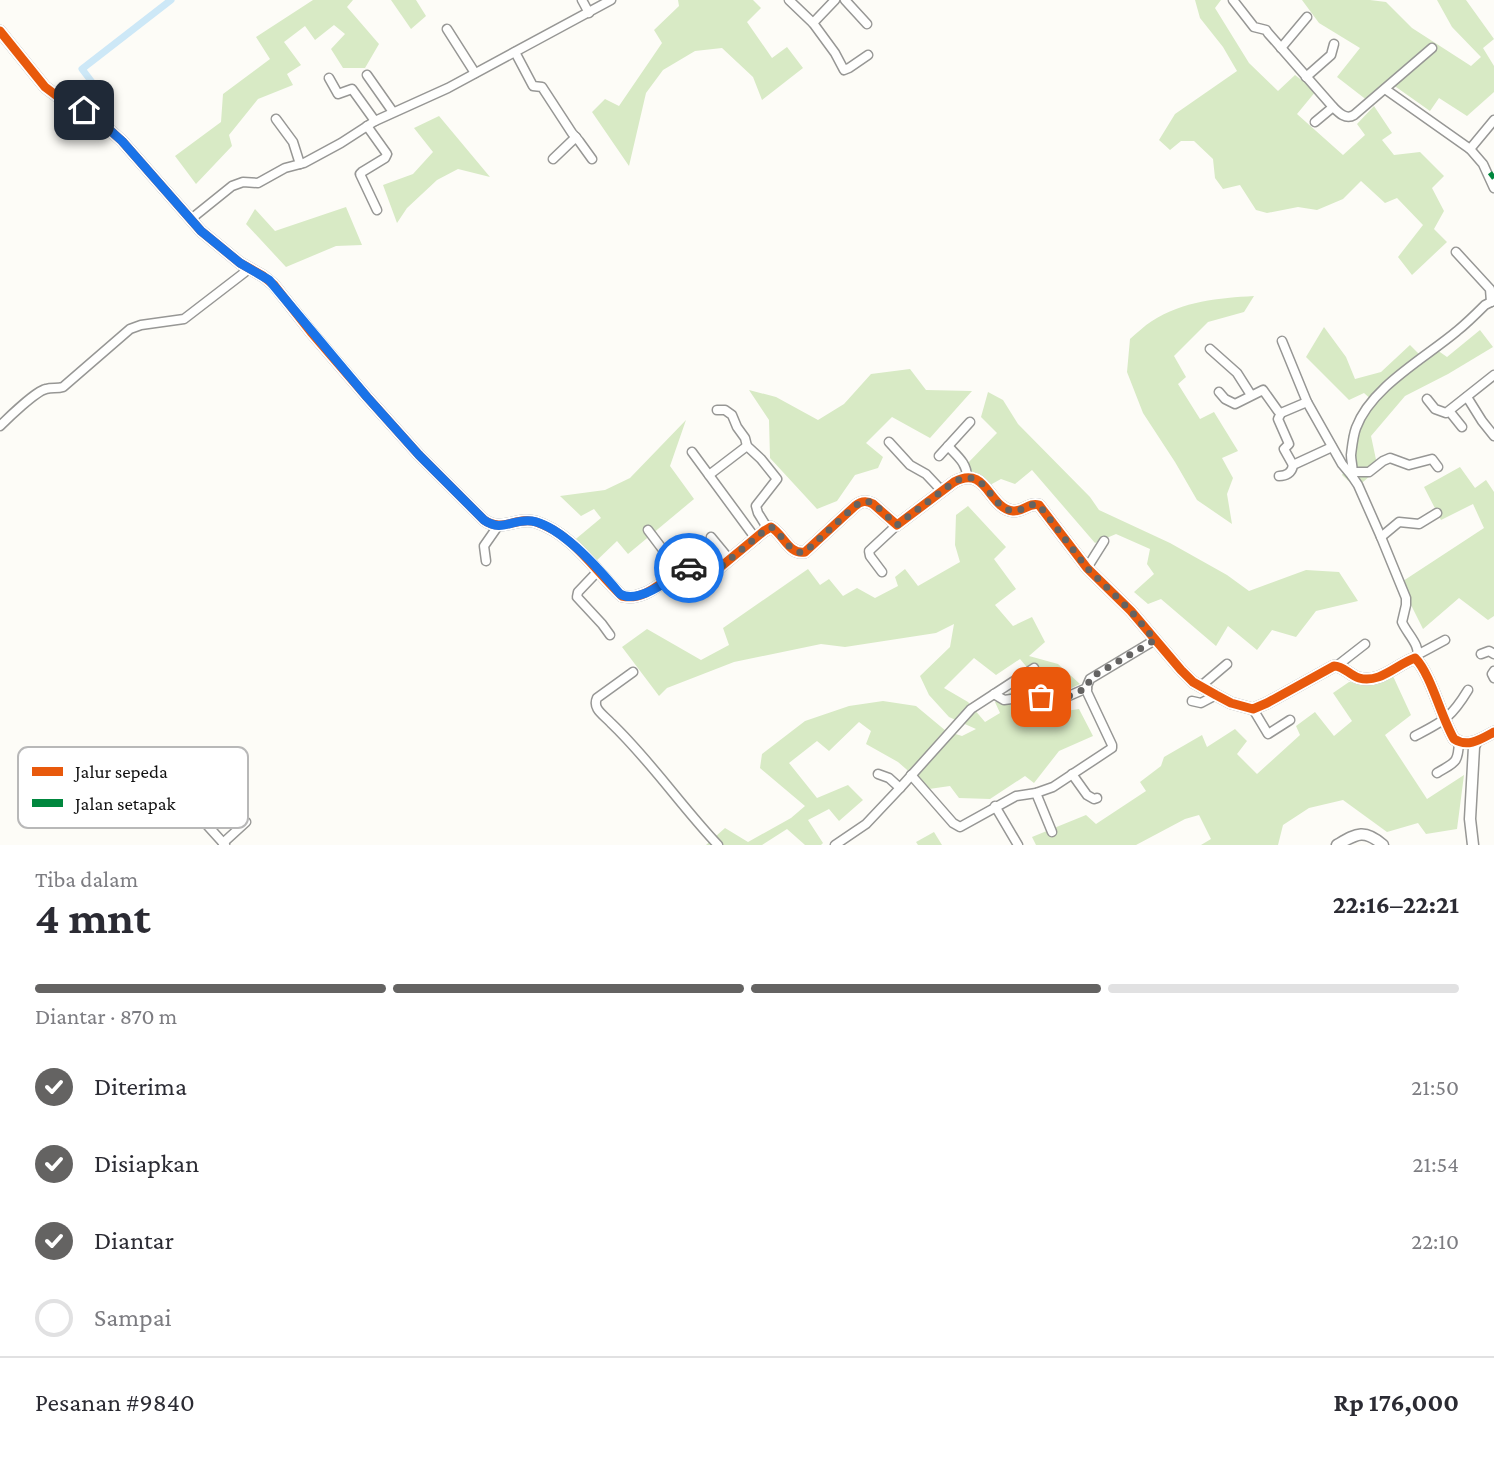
<!DOCTYPE html>
<html lang="id">
<meta charset="utf-8">
<style>
body{margin:0;font-family:"Crimson Pro",serif;background:#f2f2f3;color:#2b2b33;height:100vh;display:flex;flex-direction:column;font-size:26px;white-space:nowrap}
*{box-sizing:border-box;margin:0}
p{font-size:23px;color:#7c7c81}
.icon{flex:none;width:38px;height:38px;fill:none;stroke:currentColor;stroke-width:2;stroke-linecap:round;stroke-linejoin:round}
.map{position:relative;height:845px;overflow:hidden}
.drawer{display:flex;flex-direction:column;background:#fff;flex:1}
.drawer>*{flex:none}
.pin{position:absolute;display:grid;place-items:center;width:60px;height:60px;color:#fff;margin:-30px;border-radius:14px;box-shadow:0 4px 10px #0006}
.courier{position:absolute;display:grid;place-items:center;width:70px;height:70px;margin:-35px;border:5px solid #1a73e8;border-radius:50%;background:#fff;color:#222;box-shadow:0 2px 9px #0007}
.head em{font-style:normal;font-weight:700}
.head div{display:flex;flex-direction:column-reverse}
.head{display:flex;align-items:center;justify-content:space-between;height:119px;padding:0 35px}
h1{font-size:46px;font-weight:700;line-height:52px}
.bar{display:grid;grid-template-columns:repeat(4,1fr);gap:10px 7px;align-content:center;height:84px;padding:0 35px}
.bar i{height:9px;border-radius:5px;background:#e1e1e2}
.bar .active{background:#646362}
.bar p{grid-column:span 4}
.line{display:flex;align-items:center;gap:18px;padding:0 35px;border-top:2px solid #e1e1e2}
.line div{flex:1}
ol{padding:0 35px;list-style:none}
li{display:flex;align-items:center;gap:21px;height:77px}
li p{margin-inline-start:auto}
li .icon{padding:7px;border-radius:50%;background:#646362;color:#fff;stroke-width:4}
li:last-child{color:#7c7c81}
li i{width:38px;height:38px;border:4px solid #e1e1e2;border-radius:50%}
.map>svg:first-child{display:block}
.forest{fill:#d8eac5}
.lines{fill:none;stroke-linecap:round;stroke-linejoin:round}
.canal{stroke:#cde8f7;stroke-width:7}
.minor-casing{stroke:#979795;stroke-width:11}
.tertiary-casing{stroke:#979795;stroke-width:13}
.minor{stroke:#fffffe;stroke-width:8}
.tertiary{stroke:#fffffe;stroke-width:10}
.quiet{stroke:#00873e;stroke-width:7;stroke-dasharray:14 7;stroke-linecap:butt}
.cycleway-casing{stroke:#fff;stroke-width:13}
.cycleway{stroke:#e8590c;stroke-width:9}
.done{stroke:#646362;stroke-width:7;stroke-dasharray:0 12.6}
.route{stroke:#1a73e8;stroke-width:9}
.key{fill:#fff;stroke:#b8b8b8;stroke-width:2}
.key-label{font-size:19px;fill:#111}
</style>
<div class="map">
<svg width="1494" height="845" viewBox="0 0 1494 845">
<rect width="100%" height="100%" fill="#fdfcf7"/>
<g class="forest">
<path d="M313 0H353L347 7 379 44 365 68H343L331 49 345 34 334 25 315 40 305 26 284 42 301 65 287 74 293 85 258 99 229 135 232 146 196 184 175 156 221 122 223 94 270 59 256 37Z"/>
<path d="M391 0H416L426 16 411 29Z"/>
<path d="M678 0H753L761 8 747 22 772 58 787 47 803 68 762 100 753 77 722 48 695 51 663 70 646 93 629 166 592 112 605 99 619 106 662 43 654 30 679 6Z"/>
<path d="M1195 0H1221L1215 8 1249 63 1278 91 1295 75 1316 91 1297 114 1343 155 1365 135 1357 124 1374 106 1392 133 1382 140 1394 155 1420 152 1444 176 1432 188 1444 211 1434 229 1447 242 1412 275 1398 257 1423 225 1397 198 1385 203 1361 181 1343 199 1317 210 1298 207 1267 213 1256 210 1240 185 1223 189 1215 178 1213 159 1194 141H1181L1170 150 1159 140 1175 114 1237 71 1223 47 1200 18Z"/>
<path d="M1302 0H1370L1386 2 1412 28 1471 66 1481 57 1452 27 1437 0H1466L1494 39 1483 48 1494 66V92L1467 116 1439 98 1430 111 1389 82 1368 101 1337 77 1360 48 1319 23Z"/>
<path d="M439 116 490 177 458 169 437 180 407 208 397 223 383 185 413 174 433 152 414 128Z"/>
<path d="M346 207 362 245 336 246 286 267 246 224 255 209 275 231Z"/>
<path d="M1254 296 1244 312 1208 322 1174 356 1186 377 1178 384 1200 419 1214 412 1238 451 1222 458 1233 478 1227 494 1232 524 1197 500 1175 462 1143 413 1127 372 1130 339C1137 333 1144 326 1152 321 1183 301 1219 298 1254 296Z"/>
<path d="M1324 327 1346 357 1355 379 1381 372 1410 345 1424 359 1437 350 1447 357 1480 330 1493 347 1448 374 1405 396 1371 436 1378 469 1356 488 1342 475 1356 449 1348 436 1374 402 1364 393 1349 400 1306 357Z"/>
<path d="M910 369 926 390 972 391 930 438 892 417 866 443 883 457 878 468 855 475 837 501 817 509 770 458 769 420 749 390 776 397 818 420 844 404 871 374Z"/>
<path d="M988 392 1003 400 1018 424 1090 497 1099 510 1170 543 1227 575 1249 591 1306 570 1339 572 1358 601 1316 611 1296 637 1272 630 1257 650 1228 626 1216 646 1161 599 1148 604 1134 592 1154 574 1147 564 1150 549 1116 534 1095 543 1032 470 1015 484 1001 479 990 485 965 466 997 433 981 417Z"/>
<path d="M686 420 670 466 694 499 628 554 617 541 593 564 571 543 601 518 594 509 581 516 560 496 605 490 630 478Z"/>
<path d="M1460 467 1475 488 1486 480 1494 492V616L1488 620 1459 598 1423 629 1400 583 1484 528 1473 504 1441 520 1424 487Z"/>
<path d="M968 506 1006 547 994 559 1016 589 995 605 1013 626 1032 617 1045 642 1029 656 1058 664 1080 684 1052 697 1020 659 996 675 974 658 944 688 968 702 985 722 1000 713 995 702 1013 691 1033 716 1079 709 1093 736 1059 751 1034 783 1025 776 990 799 959 798 950 786 929 789 898 762 866 744 871 731 859 722 829 751 817 741 789 763 817 798 848 785 863 800 839 821 829 809 808 820 823 843 821 845H805L787 829 762 845H706L725 828 748 842 791 818 805 806 760 768 762 754 805 721 849 706 883 701 916 706 946 731 962 736 976 729 949 717 929 695 920 676 950 647 954 624 936 633 845 647 821 644 734 662 667 688 659 696 622 647 647 629 701 660 729 645 723 628 808 569 820 585 829 579 843 596 857 588 875 598 898 586 895 577 905 569 918 586 960 562 955 545 956 515Z"/>
<path d="M1392 674 1411 715 1385 735 1427 799 1464 775 1457 829 1426 834 1418 823 1387 832 1343 800 1309 808 1283 825 1278 845H1201L1211 839 1199 815 1185 819 1136 845H1036L1032 837 1086 815 1096 824 1146 791 1140 782 1161 766 1164 757 1202 735 1207 747 1235 729 1247 741 1237 754 1257 774 1300 735 1296 726 1315 712 1334 736 1352 721 1333 693 1349 682 1369 683Z"/>
<path d="M934 832 942 845H918L916 842Z"/>
</g>
<g class="lines">
<path class="canal" d="M88 112 104 98 82 69 171 0"/>
<g class="minor-casing">
<g id="minor">
<path d="M582 0 589 13"/>
<path d="M789 0 813 23 835 53 844 70 849 68 868 55"/>
<path d="M845 0 867 24"/>
<path d="M1233 0 1254 27 1266 30 1268 33 1333 107C1339 113 1346 120 1354 115L1432 48"/>
<path d="M813 23 835 0"/>
<path d="M447 29 475 73"/>
<path d="M1281 48 1307 17"/>
<path d="M515 52 533 86 542 87 572 133 579 141 592 159"/>
<path d="M367 75 393 112"/>
<path d="M1306 77 1331 55 1334 44"/>
<path d="M329 78 338 94 352 89 375 121"/>
<path d="M1385 89 1470 149 1483 164 1494 188"/>
<path d="M276 119 293 142 300 164"/>
<path d="M1315 122 1333 107"/>
<path d="M367 126 387 154 385 158 362 172 360 174 377 210"/>
<path d="M1470 149 1494 120"/>
<path d="M553 159 576 137"/>
<path d="M191 219 232 186 243 182 258 183 285 168 304 163 341 143 375 121 448 88 611 0"/>
<path d="M1456 252 1490 289 1491 302"/>
<path d="M1282 341 1307 402 1342 464 1352 476"/>
<path d="M1210 349 1237 373 1251 395"/>
<path d="M1219 392 1225 399 1235 404 1263 390 1278 411 1281 413 1307 402"/>
<path d="M1467 397 1482 421 1494 436"/>
<path d="M1427 399 1435 409 1446 413 1494 375"/>
<path d="M717 410H725L732 415 737 427 745 438 747 446 761 459 777 479 756 506 758 513 768 529"/>
<path d="M1450 412 1462 427"/>
<path d="M1281 413 1278 419 1289 444 1284 449 1293 465"/>
<path d="M0 426C8 418 36 391 46 389 52 387 57 389 63 387L130 329 141 325 184 319 249 269"/>
<path d="M889 442 910 465 926 474 942 491"/>
<path d="M948 446C957 456 967 463 967 477"/>
<path d="M692 452 756 539"/>
<path d="M939 456 970 422"/>
<path d="M1353 472H1369L1383 461 1390 458 1409 465 1432 459 1438 467"/>
<path d="M709 475 747 446"/>
<path d="M1279 476C1286 476 1292 473 1293 465L1332 447"/>
<path d="M648 530 679 571"/>
<path d="M711 537 730 560"/>
<path d="M1381 537 1399 522 1419 524 1437 513"/>
<path d="M486 561 484 546 498 526"/>
<path d="M1087 568 1104 541"/>
<path d="M598 571 578 592 577 597 602 624 610 635"/>
<path d="M882 572 870 556 869 551 897 525"/>
<path d="M1419 654 1445 640"/>
<path d="M1481 654 1489 651 1494 654"/>
<path d="M1417 658C1421 645 1407 634 1402 622L1406 605V598L1381 537 1358 485 1352 476C1354 469 1351 462 1351 455 1352 447 1353 436 1356 428 1371 387 1425 358 1457 331 1467 323 1476 314 1485 305L1491 302"/>
<path d="M1338 665 1365 644"/>
<path d="M1494 671 1492 674 1494 678"/>
<path d="M633 672 597 698C592 709 604 715 611 723 650 760 681 806 718 845"/>
<path d="M1201 686 1227 664"/>
<path d="M994 694 1004 700 1034 696 1055 702 1087 688"/>
<path d="M1192 701 1201 703 1216 695"/>
<path d="M1253 709 1268 734 1290 720"/>
<path d="M1415 736C1444 721 1451 718 1468 690"/>
<path d="M1437 773C1455 762 1458 764 1459 742"/>
<path d="M878 774 889 778 900 788"/>
<path d="M1072 774 1087 795 1094 799 1097 798"/>
<path d="M911 775 953 823 960 827 1016 796 1036 793 1053 787 1112 748V745L1087 692V686L1090 679 1155 640"/>
<path d="M1036 793 1052 832"/>
<path d="M995 806 1018 845"/>
<path d="M207 825 225 845"/>
<path d="M223 843 246 822"/>
<path d="M835 845 866 824 900 788 971 709 1034 668"/>
</g>
</g>
<g class="tertiary-casing">
<g id="tertiary">
<path d="M0 31 45 87 61 99 94 116 122 141 201 231 240 263 263 276 274 285 311 332 367 397 419 455 484 520C502 533 517 516 536 522 573 534 595 571 622 596 647 602 666 576 686 568L704 574H712L764 531 771 527C784 535 789 555 805 552L855 506C861 501 866 500 873 504L897 525 954 482C987 464 988 508 1013 511 1023 512 1029 502 1039 505L1087 568 1131 611 1181 670 1193 682 1216 695 1231 703 1253 709 1267 703 1334 666C1344 666 1349 675 1359 678 1380 684 1397 664 1415 658 1431 674 1441 717 1454 739 1468 748 1481 739 1494 732"/>
<path d="M1337 845C1356 834 1364 828 1383 845"/>
<path d="M1473 845 1470 819 1474 747 1476 742"/>
</g>
</g>
<use href="#minor" class="minor"/>
<use href="#tertiary" class="tertiary"/>
<path class="quiet" d="M1490 177 1494 174"/>
<g class="cycleway-casing">
<path id="cycleway" d="M0 31 45 87 61 99 94 116 122 141 201 231 240 263 263 276 274 285 311 332 367 397 419 455 484 520C502 533 517 516 536 522 573 534 595 571 622 596 647 602 666 576 686 568L704 574H712L764 531 771 527C784 535 789 555 805 552L855 506C861 501 866 500 873 504L897 525 954 482C987 464 988 508 1013 511 1023 512 1029 502 1039 505L1087 568 1131 611 1181 670 1193 682 1216 695 1231 703 1253 709 1267 703 1334 666C1344 666 1349 675 1359 678 1380 684 1397 664 1415 658 1431 674 1441 717 1454 739 1468 748 1481 739 1494 732"/>
</g>
<use href="#cycleway" class="cycleway"/>
</g>
<g class="lines">
<path class="done" d="M689 568 704 574H712L764 531 771 527C784 535 789 555 805 552L855 506C862 501 866 500 873 503L897 525 954 482C987 464 988 508 1013 511 1023 512 1028 502 1039 505L1087 568 1131 611 1155 640 1090 678 1087 688 1055 702 1041 697"/>
<path class="route" d="M84 110 94 116 122 141 201 231 240 263 269 280 367 397 419 455 484 520C502 533 513 518 532 521 561 526 601 571 620 594 634 602 656 589 669 580 676 574 680 569 689 568"/>
</g>
<rect x="18" y="747" width="230" height="81" rx="10" class="key"/>
<rect x="32" y="767" width="31" height="9" fill="#e8590c"/>
<rect x="32" y="799" width="31" height="8" fill="#00873e"/>
<g class="key-label">
<text x="75" y="778">Jalur sepeda</text>
<text x="75" y="810">Jalan setapak</text>
</g>
</svg>
<div class="pin" style="left:1041px;top:697px;background:#ea580c"><svg class="icon" aria-label="bag" viewBox="0 0 24 24"><path d="M5 8h14l-1 12H6zM9 8a3 3 0 0 1 6 0"/></svg></div>
<div class="pin" style="left:84px;top:110px;background:#1f2937"><svg class="icon" aria-label="home" viewBox="0 0 24 24"><path d="M3 11l9-7 9 7M6 9v11h12V9"/></svg></div>
<div class="courier" style="left:689px;top:568px"><svg class="icon" aria-label="car" viewBox="0 0 24 24"><path d="M5 17H2v-5l4-1 3-4h7l3 4 3 1v5h-3M9 17h6M6 11h13"/><circle cx="7" cy="17" r="2"/><circle cx="17" cy="17" r="2"/></svg></div>
</div>
<section class="drawer">
<div class="head"><div><h1>4 mnt</h1><p>Tiba dalam</p></div><em>22:16–22:21</em></div>
<div class="bar"><i class="active"></i><i class="active"></i><i class="active"></i><i></i><p>Diantar · 870 m</p></div>
<ol>
<li><svg class="icon" aria-label="check" viewBox="0 0 24 24"><path d="M5 12l5 5 9-10"/></svg>Diterima<p>21:50</p></li>
<li><svg class="icon" aria-label="check" viewBox="0 0 24 24"><path d="M5 12l5 5 9-10"/></svg>Disiapkan<p>21:54</p></li>
<li><svg class="icon" aria-label="check" viewBox="0 0 24 24"><path d="M5 12l5 5 9-10"/></svg>Diantar<p>22:10</p></li>
<li><i></i>Sampai</li>
</ol>
<div class="line" style="height:91px"><div>Pesanan #9840</div><b>Rp 176,000</b></div>
</section>
